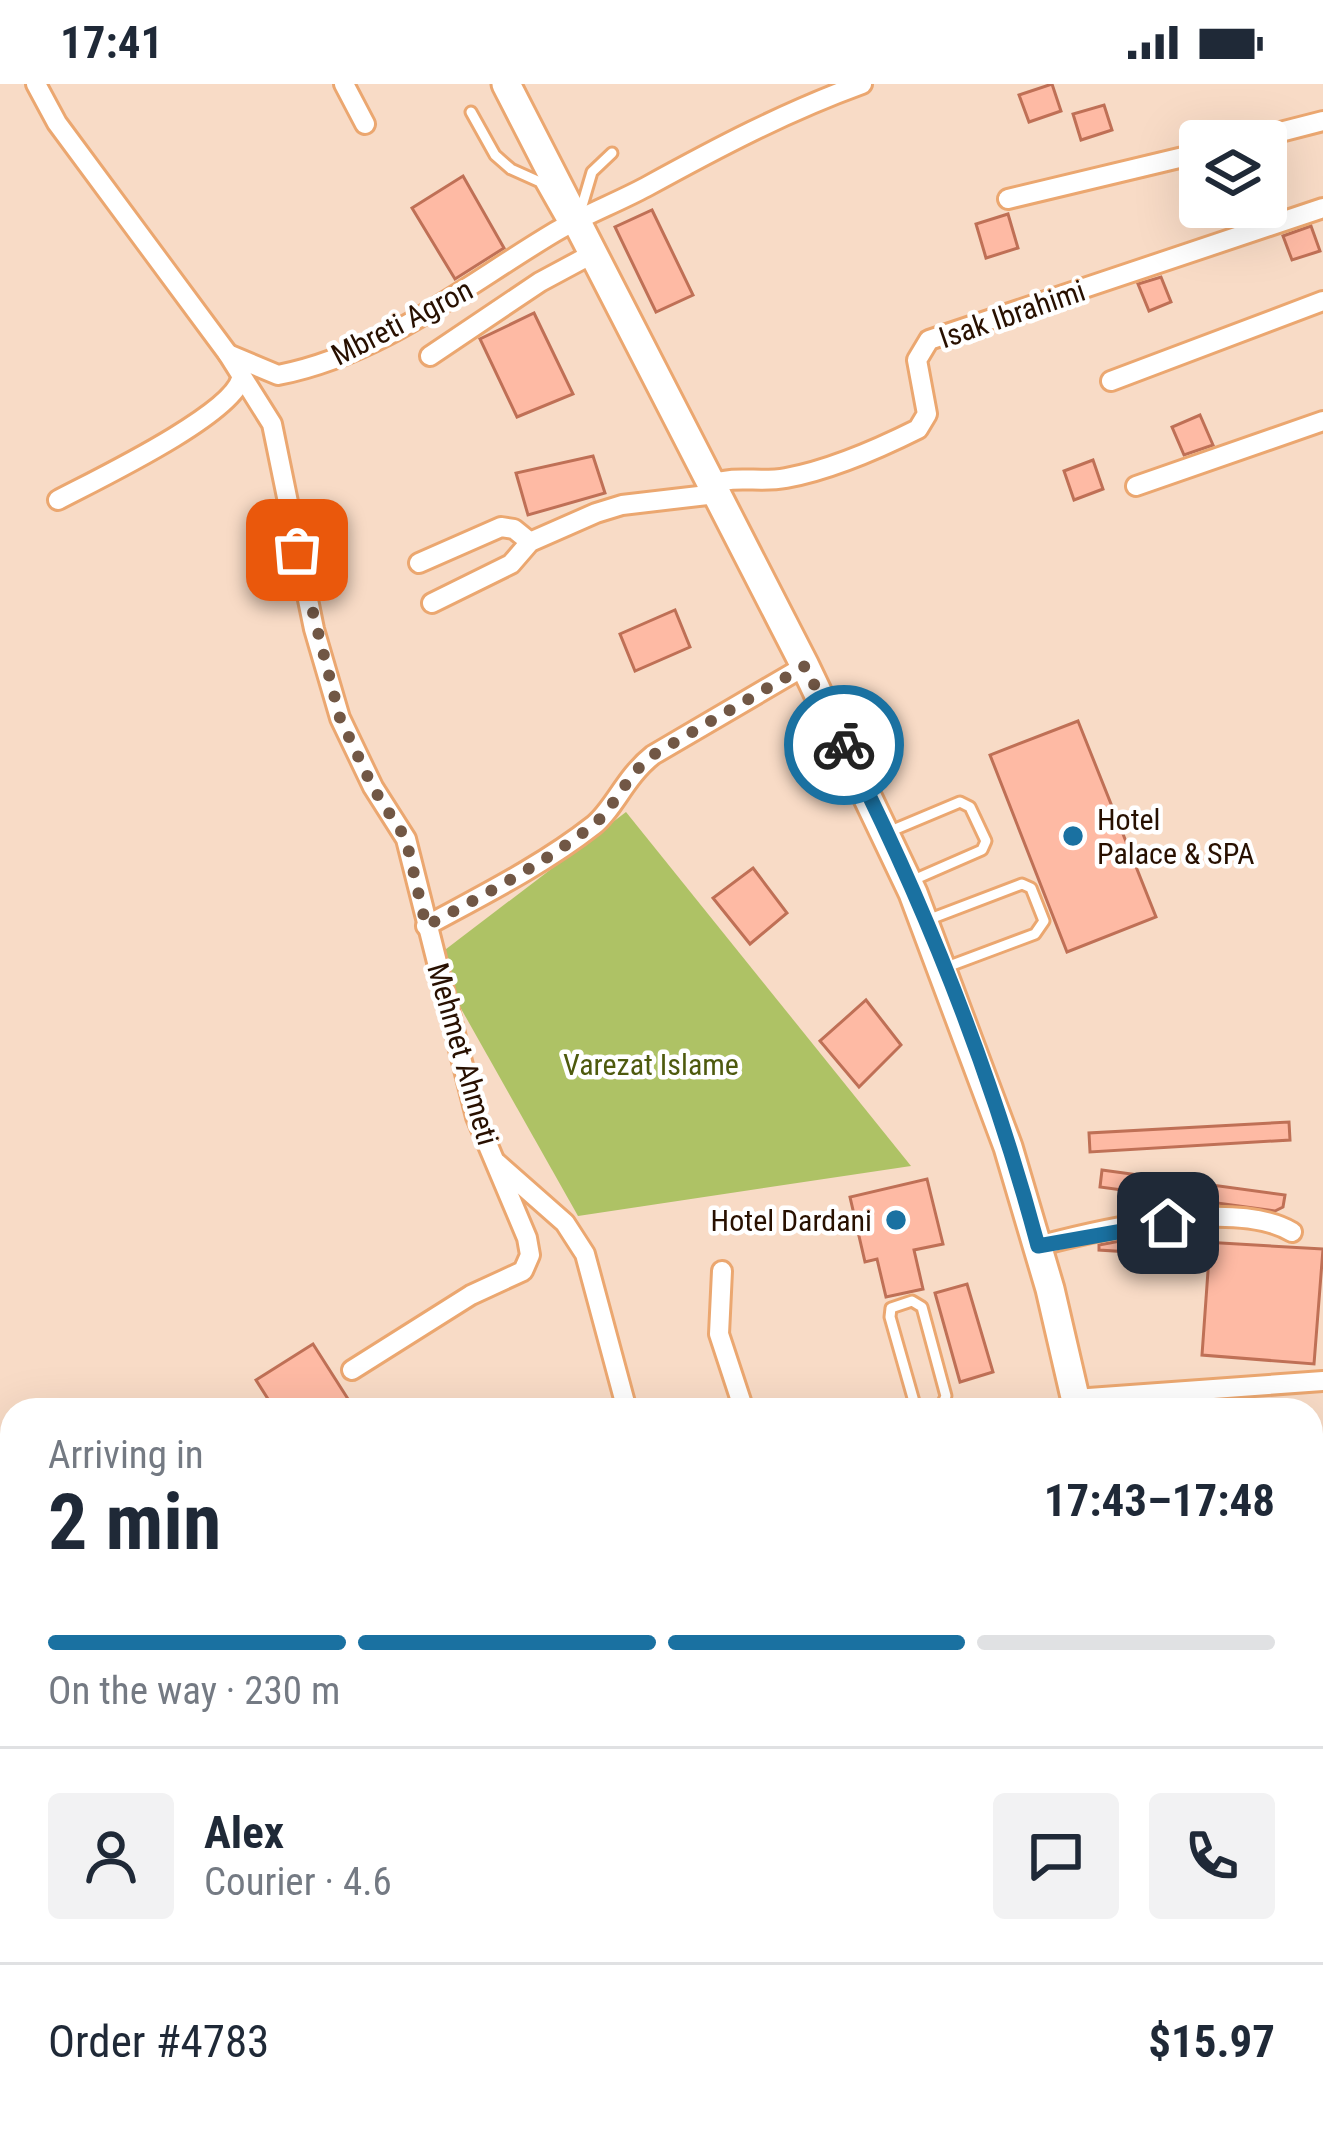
<!DOCTYPE html>
<meta charset="utf-8">
<style>
body{margin:0;font-family:"Roboto Condensed",sans-serif;background:#f2f2f3;color:#1f2937;height:100vh;display:flex;flex-direction:column;font-size:45px;white-space:nowrap}
*{box-sizing:border-box;margin:0}
p{font-size:39px;color:#747a83}
.icon{flex:none;width:66px;height:66px;fill:none;stroke:currentColor;stroke-width:2;stroke-linecap:round;stroke-linejoin:round}
.map{position:relative;flex:1;overflow:hidden}
.side{position:absolute;left:0px;top:1314px;width:1323px;height:744px;display:flex;flex-direction:column;background:#fff;border-radius:36px 36px 0 0;box-shadow:0 12px 48px #0002}
.side>*{flex:none}
.fabs{position:absolute;left:1179px;top:36px;display:grid;gap:24px}
.fabs a{display:grid;place-items:center;width:108px;height:108px;border-radius:12px;background:#fff;box-shadow:0 12px 48px #0002;font-size:60px}
.pin{position:absolute;display:grid;place-items:center;width:102px;height:102px;color:#fff;margin:-51px;border-radius:24px;box-shadow:0 6px 18px #0006}
.courier{position:absolute;display:grid;place-items:center;width:120px;height:120px;margin:-60px;border:9px solid #1a71a1;border-radius:50%;background:#fff;color:#222;box-shadow:0 3px 15px #0007}
.overview em{font-style:normal;font-weight:700}
.overview div{display:flex;flex-direction:column-reverse}
.overview{display:flex;align-items:center;justify-content:space-between;height:204px;padding:0 48px}
h1{font-size:78px;font-weight:700;line-height:90px}
.bar{display:grid;grid-template-columns:repeat(4,1fr);gap:18px 12px;align-content:center;height:144px;padding:0 48px}
.bar i{height:15px;border-radius:9px;background:#e0e1e3}
.bar .selected{background:#1a71a1}
.bar p{grid-column:span 4}
.line{display:flex;align-items:center;gap:30px;padding:0 48px;border-top:3px solid #e0e1e3}
.line div{flex:1}
.round{display:grid;place-items:center;flex:none;width:126px;height:126px;border-radius:12px;background:#f2f2f3}
.status{display:flex;justify-content:space-between;align-items:center;height:84px;padding:0 60px;background:#fff;direction:ltr}
.status svg{height:33px;fill:currentColor}
.map>svg:first-child{display:block}
.green{fill:#aec265}
.water{fill:#54bbfa}
.building{fill:#febaa4;stroke:#bf7056;stroke-width:3}
.lines{fill:none;stroke-linecap:round;stroke-linejoin:round}
.lane-casing{stroke:#eba770;stroke-width:15}
.street-casing{stroke:#eba770;stroke-width:24}
.primary-casing{stroke:#eba770;stroke-width:33}
.lane{stroke:#fff;stroke-width:9}
.street{stroke:#fff;stroke-width:18}
.primary{stroke:#fff;stroke-width:27}
.done{stroke:#715745;stroke-width:12;stroke-dasharray:0 21.6}
.route{stroke:#1a71a1;stroke-width:15}
.poi-dot{fill:#1a71a1;stroke:#fff;stroke-width:4.5}
.labels{text-anchor:middle;dominant-baseline:central;stroke-width:9;stroke-linejoin:round;paint-order:stroke}
.street-label{font-size:30px;fill:#281000;stroke:#fff}
.poi-label{font-size:30px;fill:#281000;stroke:#fff;text-anchor:start}
.park-label{font-size:30px;fill:#4e5a0e;stroke:#fff}
</style>
<div class="status"><b>17:41</b><svg viewBox="0 0 49 12"><path d="M0 12V9h3v3zM5 12V6h3v6zM10 12V3h3v9zM15 12V0h3v12zM26 1h20v11H26zM47 4h2v5h-2z"/></svg></div>
<div class="map">
<svg width="1323" height="2058" viewBox="0 0 1323 2058">
<rect width="100%" height="100%" fill="#f8dbc6"/>
<g class="green">
<path d="M626 728 911 1082 578 1132 433 875Z"/>
<path d="M606 2046H851L879 2058H629Z"/>
</g>
<path class="water" d="M0 1896H12V2046H18L0 2052Z"/>
<g class="building">
<path d="M1052 0 1061 27 1029 38 1019 11Z"/>
<path d="M1104 21 1112 46 1081 56 1073 30Z"/>
<path d="M463 92 504 164 455 195 412 124Z"/>
<path d="M652 126 693 211 656 228 615 143Z"/>
<path d="M1008 130 1018 164 986 174 976 140Z"/>
<path d="M1311 142 1320 167 1292 176 1283 152Z"/>
<path d="M1161 193 1171 218 1149 227 1138 200Z"/>
<path d="M534 229 573 310 517 333 480 255Z"/>
<path d="M1200 331 1213 361 1184 371 1172 343Z"/>
<path d="M593 372 605 409 528 431 516 389Z"/>
<path d="M1093 376 1103 405 1074 416 1064 387Z"/>
<path d="M675 526 690 563 635 587 620 550Z"/>
<path d="M1078 637 1156 833 1067 868 990 671Z"/>
<path d="M753 784 787 829 750 860 713 814Z"/>
<path d="M866 916 901 961 859 1003 820 957Z"/>
<path d="M1289 1038 1290 1056 1090 1068 1089 1049Z"/>
<path d="M1102 1086 1285 1111 1283 1123 1275 1127 1100 1103Z"/>
<path d="M927 1095 943 1160 914 1166 923 1205 886 1213 877 1175 865 1178 850 1113Z"/>
<path d="M1136 1154 1323 1165 1314 1280 1202 1271 1209 1173 1099 1166V1161Z"/>
<path d="M967 1200 993 1288 960 1298 935 1209Z"/>
<path d="M313 1260 355 1326H275L256 1296Z"/>
</g>
<g class="lines">
<g class="lane-casing">
<g id="lane">
<path d="M471 28 495 71 511 85 540 98 561 135"/>
<path d="M579 132 592 88 612 69"/>
<path d="M886 749 960 718 970 723 986 757 982 766 911 797"/>
<path d="M930 835 1022 800 1031 804 1044 837 1035 850 944 884"/>
<path d="M922 1326 915 1321 890 1233 891 1224 912 1217 922 1223 946 1312 940 1326"/>
</g>
</g>
<g class="street-casing">
<g id="street">
<path d="M36 0 57 39 228 270 272 340 314 545 340 634 373 703 406 755 476 1033 527 1154 530 1171 523 1187 471 1211 352 1286"/>
<path d="M344 0 365 40"/>
<path d="M1245 57 1323 37"/>
<path d="M1008 115 1200 69"/>
<path d="M228 270 278 291C382 271 466 201 555 148 584 131 616 119 646 103 717 64 785 28 862 0"/>
<path d="M430 272 540 198 594 169"/>
<path d="M1111 297 1323 217"/>
<path d="M711 400C737 391 759 399 786 394 830 386 878 365 918 345L927 330 917 276 929 256 1323 124"/>
<path d="M1136 402 1323 337"/>
<path d="M58 416C96 396 230 332 241 295"/>
<path d="M419 479 501 443 514 445 530 458"/>
<path d="M432 519 511 480 530 458 596 429 622 421 716 410"/>
<path d="M426 842C483 811 543 781 594 741 614 725 625 693 653 671L805 582"/>
<path d="M497 1079 565 1139 585 1170 627 1326"/>
<path d="M1038 1162C1101 1145 1235 1114 1292 1148"/>
<path d="M722 1187 719 1250 744 1326"/>
<path d="M1075 1315 1323 1297"/>
<path d="M1311 1458 1323 1454"/>
<path d="M1311 1656 1321 1662"/>
<path d="M946 2046H963"/>
</g>
</g>
<g class="primary-casing">
<g id="primary">
<path d="M506 0 805 582 913 809 1008 1063 1050 1205 1078 1326"/>
<path d="M1284 2046 1292 2058"/>
</g>
</g>
<use href="#lane" class="lane"/>
<use href="#street" class="street"/>
<use href="#primary" class="primary"/>
</g>
<g class="lines">
<path class="done" d="M297 466 340 634 373 704 406 755 426 842C483 811 542 781 593 741 615 724 625 692 653 671L805 582 844 661"/>
<path class="route" d="M844 661C925 820 992 990 1038 1162L1168 1139"/>
</g>
<g class="poi-dot">
<circle cx="1073" cy="752" r="12"/>
<circle cx="896" cy="1136" r="12"/>
</g>
<g class="labels">
<g class="street-label">
<text transform="translate(1012 230) rotate(-19)">Isak Ibrahimi</text>
<text transform="translate(402 238) rotate(-27)">Mbreti Agron</text>
<text transform="translate(463 970) rotate(74)">Mehmet Ahmeti</text>
</g>
<g class="poi-label">
<text x="1097" y="735">Hotel<tspan x="1097" dy="34">Palace &amp; SPA</tspan></text>
<text x="872" y="1136" text-anchor="end">Hotel Dardani</text>
</g>
<g class="park-label">
<text x="651" y="980">Varezat Islame</text>
</g>
</g>
</svg>
<div class="fabs">
<a><svg class="icon" aria-label="layers" viewBox="0 0 24 24"><path d="M12 4l9 5-9 5-9-5zM3 14l9 5 9-5"/></svg></a>
</div>
<div class="pin" style="left:297px;top:466px;background:#ea580c"><svg class="icon" aria-label="bag" viewBox="0 0 24 24"><path d="M5 8h14l-1 12H6zM9 8a3 3 0 0 1 6 0"/></svg></div>
<div class="pin" style="left:1168px;top:1139px;background:#1f2937"><svg class="icon" aria-label="home" viewBox="0 0 24 24"><path d="M3 11l9-7 9 7M6 9v11h12V9"/></svg></div>
<div class="courier" style="left:844px;top:661px"><svg class="icon" aria-label="bike" viewBox="0 0 24 24"><circle cx="6" cy="16" r="4"/><circle cx="18" cy="16" r="4"/><path d="M6 16l4-8h5l3 8M10 8l3 8H6M13 5h3"/></svg></div>
<section class="side">
<div class="overview"><div><h1>2 min</h1><p>Arriving in</p></div><em>17:43–17:48</em></div>
<div class="bar"><i class="selected"></i><i class="selected"></i><i class="selected"></i><i></i><p>On the way · 230 m</p></div>
<div class="line" style="height:216px"><a class="round"><svg class="icon" aria-label="person" viewBox="0 0 24 24"><circle cx="12" cy="8" r="4"/><path d="M4 21q1-7 8-7t8 7"/></svg></a><div><b>Alex</b><p>Courier · 4.6</p></div><a class="round"><svg class="icon" aria-label="chat" viewBox="0 0 24 24"><path d="M4 5h16v11H9l-5 4z"/></svg></a><a class="round"><svg class="icon" aria-label="phone" viewBox="0 0 24 24"><path d="M5 4h4l2 5-3 2q2 4 5 5l2-3 5 2v4C11 20 4 13 5 4z"/></svg></a></div>
<div class="line" style="height:156px"><div>Order #4783</div><b>$15.97</b></div>
</section>
</div>
